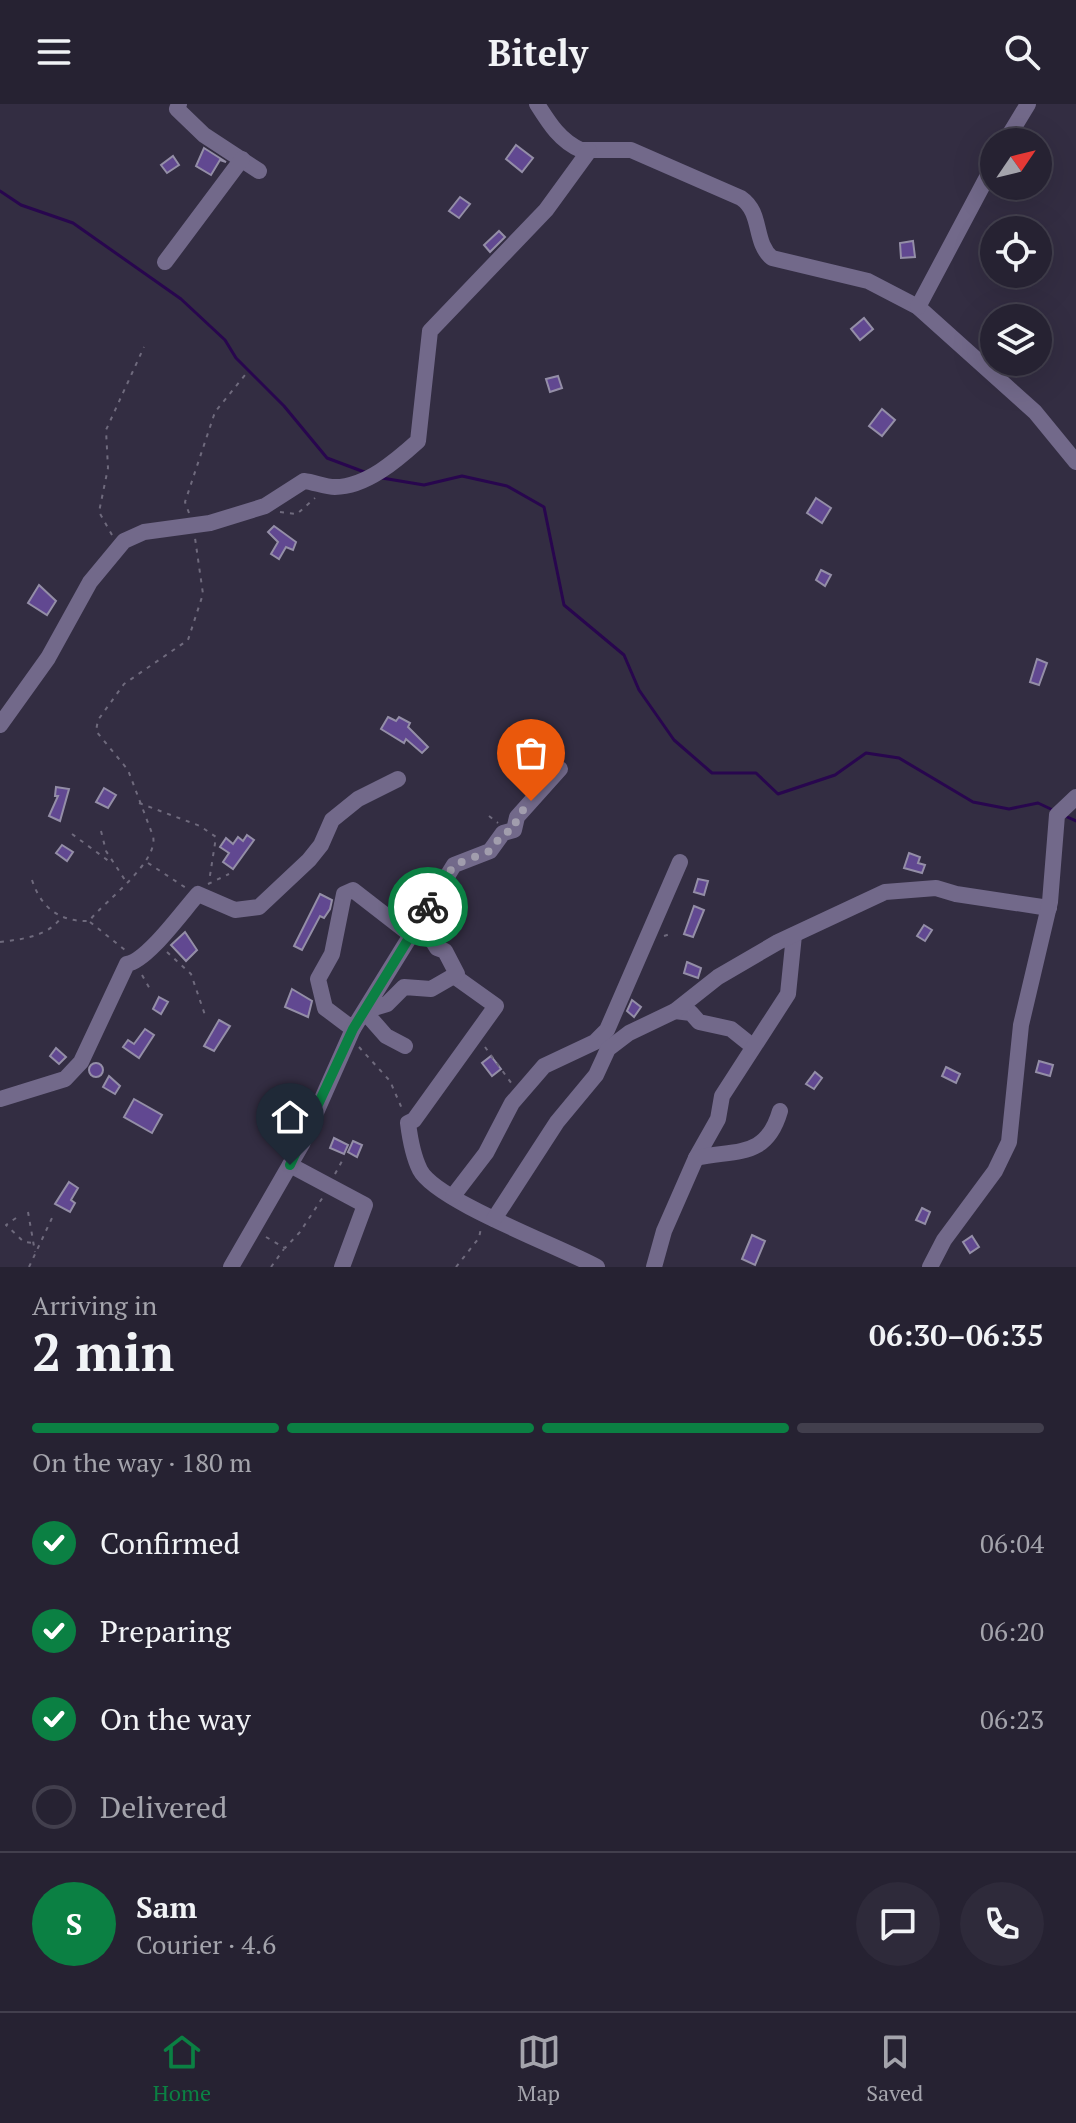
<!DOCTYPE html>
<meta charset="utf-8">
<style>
body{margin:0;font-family:"PT Serif",serif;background:#2e2a3a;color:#f1f3f6;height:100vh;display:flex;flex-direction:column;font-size:30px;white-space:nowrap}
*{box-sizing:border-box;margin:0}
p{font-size:26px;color:#a4a4ac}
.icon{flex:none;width:44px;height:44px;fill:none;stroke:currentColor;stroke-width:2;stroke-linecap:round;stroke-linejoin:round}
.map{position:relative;height:1163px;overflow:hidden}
.side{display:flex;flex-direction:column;background:#262232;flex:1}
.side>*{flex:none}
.needle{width:52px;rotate:55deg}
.controls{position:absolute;left:980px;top:24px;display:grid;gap:16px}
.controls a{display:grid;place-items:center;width:72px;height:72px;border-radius:50%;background:#262232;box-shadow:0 8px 32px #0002,0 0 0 2px #423f4d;font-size:40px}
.pin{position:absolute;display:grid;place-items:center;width:68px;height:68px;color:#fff;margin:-82px -34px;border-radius:50% 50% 50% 0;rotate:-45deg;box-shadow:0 0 8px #0007}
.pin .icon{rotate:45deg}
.courier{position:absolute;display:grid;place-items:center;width:80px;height:80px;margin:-40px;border:6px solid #0b8043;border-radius:50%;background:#fff;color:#222;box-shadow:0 2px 10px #0007}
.head em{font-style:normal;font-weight:700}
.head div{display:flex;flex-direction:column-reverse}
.head{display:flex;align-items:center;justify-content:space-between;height:136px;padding:0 32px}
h1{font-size:52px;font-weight:700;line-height:60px}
.bar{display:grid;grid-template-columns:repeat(4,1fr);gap:12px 8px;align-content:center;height:96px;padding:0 32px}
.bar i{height:10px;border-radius:6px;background:#423f4d}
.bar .active{background:#0b8043}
.bar p{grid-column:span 4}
.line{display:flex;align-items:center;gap:20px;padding:0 32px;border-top:2px solid #423f4d}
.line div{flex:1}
.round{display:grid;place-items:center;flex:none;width:84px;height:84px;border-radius:42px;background:#2e2a3a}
ol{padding:0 32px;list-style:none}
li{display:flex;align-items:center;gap:24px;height:88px}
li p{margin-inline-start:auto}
li .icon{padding:8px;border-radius:50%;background:#0b8043;color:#fff;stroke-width:4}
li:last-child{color:#a4a4ac}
li i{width:44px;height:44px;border:4px solid #423f4d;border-radius:50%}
header{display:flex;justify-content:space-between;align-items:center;height:104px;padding:0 32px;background:#262232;font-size:36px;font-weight:700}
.tab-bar{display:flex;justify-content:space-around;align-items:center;height:112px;border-top:2px solid #423f4d;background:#262232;font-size:22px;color:#a4a4ac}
.tab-bar a{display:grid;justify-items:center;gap:4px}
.tab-bar .active{color:#0b8043}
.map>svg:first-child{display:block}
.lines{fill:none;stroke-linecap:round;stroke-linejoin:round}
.stream{stroke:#28064e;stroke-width:3}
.building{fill:#614891;stroke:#948ea7;stroke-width:2}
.path{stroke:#6f6a7d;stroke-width:2;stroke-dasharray:4 6;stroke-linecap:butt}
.minor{stroke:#72698a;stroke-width:16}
.done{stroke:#a19dad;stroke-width:8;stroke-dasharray:0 14.4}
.route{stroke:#0b8043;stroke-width:10}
</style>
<header><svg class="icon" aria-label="menu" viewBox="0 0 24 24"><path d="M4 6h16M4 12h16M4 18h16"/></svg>Bitely<svg class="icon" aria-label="search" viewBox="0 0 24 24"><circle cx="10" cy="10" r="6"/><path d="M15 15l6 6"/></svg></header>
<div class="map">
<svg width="1076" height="1163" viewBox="0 0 1076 1163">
<rect width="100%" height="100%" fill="#332d42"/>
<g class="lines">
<g class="stream">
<path d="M0 87 21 101 73 119 181 195 225 236 236 254 284 302 327 354 367 369"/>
<path d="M382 374 424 381 462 372 507 382 544 403 564 501 624 551 639 586 674 636 712 669H756L778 690 835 671 866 649 899 654 973 698 1009 705 1038 699 1055 707"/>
<path d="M1065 712 1076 717"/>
</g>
</g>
<g class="building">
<path d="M516 41 533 54 522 68 506 55Z"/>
<path d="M204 44 226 58 220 56 211 71 196 62Z"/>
<path d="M173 52 179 61 167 69 161 61Z"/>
<path d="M460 93 470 100 459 114 449 107Z"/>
<path d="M499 127 505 133 490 148 484 141Z"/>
<path d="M913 137 915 153 901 154 900 139Z"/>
<path d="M864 214 873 225 860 236 851 225Z"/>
<path d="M558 272 562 284 550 288 546 275Z"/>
<path d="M882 305 895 316 882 332 869 322Z"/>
<path d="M816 394 831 404 822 419 807 409Z"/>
<path d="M274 422 296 438 293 446 286 443 279 455 271 450 278 438 268 428Z"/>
<path d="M821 466 831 471 825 482 816 476Z"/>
<path d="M39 481 56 497 47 511 28 499Z"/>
<path d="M1037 555 1047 559 1039 581 1030 578Z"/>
<path d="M388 613 396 617 399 613 410 619 408 623 428 643 422 649 406 635 404 639 381 625Z"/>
<path d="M56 683 69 685 60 717 49 712 58 692H55Z"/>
<path d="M104 684 116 691 108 704 96 698Z"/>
<path d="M247 731 254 736 233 765 223 758 229 749 220 743 226 734 233 740 238 733 243 737Z"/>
<path d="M62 741 73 748 67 757 56 749Z"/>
<path d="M909 749 920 753 918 759 925 761 922 769 904 764Z"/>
<path d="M698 775 708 777 704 791 694 788Z"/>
<path d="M320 790 332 796 330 805 324 814 320 812 302 846 294 842Z"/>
<path d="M694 802 704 806 693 833 684 830Z"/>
<path d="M924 821 932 826 925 837 917 832Z"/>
<path d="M185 828 197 846 186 857 171 841Z"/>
<path d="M687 858 701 864 698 874 684 869Z"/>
<path d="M292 885 312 897 308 913 285 903Z"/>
<path d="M159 893 168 898 161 910 153 905Z"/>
<path d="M632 896 641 903 634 913 627 907Z"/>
<path d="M219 916 230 922 214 947 204 942Z"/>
<path d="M145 925 154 931 139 954 123 943 128 936 134 940Z"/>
<path d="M56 944 66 953 59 960 50 952Z"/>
<path d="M491 952 501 965 492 972 482 959Z"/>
<path d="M1039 957 1053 961 1050 972 1036 968Z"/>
<circle cx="96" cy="966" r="7"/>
<path d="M946 963 960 970 956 979 942 972Z"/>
<path d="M815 968 822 974 814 985 806 980Z"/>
<path d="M109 972 120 982 115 990 103 983Z"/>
<path d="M134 995 162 1011 152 1029 124 1013Z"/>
<path d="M334 1034 348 1041 344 1050 330 1044Z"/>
<path d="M353 1037 362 1041 357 1053 348 1048Z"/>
<path d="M69 1078 78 1084 71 1096 75 1099 70 1108 55 1100Z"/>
<path d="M922 1104 930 1108 925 1120 916 1116Z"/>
<path d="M752 1131 765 1137 755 1161 742 1155Z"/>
<path d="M972 1132 979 1143 970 1149 963 1138Z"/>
</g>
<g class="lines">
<g class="path">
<path d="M280 408 297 410 315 394"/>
<path d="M189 409 185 398 215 308 245 271"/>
<path d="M112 431 99 408 108 364 106 326 144 243"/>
<path d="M139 699 200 722 216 733 209 778"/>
<path d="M489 712 498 719"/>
<path d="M101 727 106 747 125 776"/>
<path d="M72 730 110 758"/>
<path d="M148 759 186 784"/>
<path d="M32 776C41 804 60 818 89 817 106 796 159 758 153 732L128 666 96 627 98 616 124 580 188 536 203 490 195 434"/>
<path d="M208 780 229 770"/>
<path d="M90 818 125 846"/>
<path d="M664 832 673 829"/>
<path d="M0 838C22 835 46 833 60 815"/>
<path d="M167 848 191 870 206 914"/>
<path d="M142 871 150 885"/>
<path d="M359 943 390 977 403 1007"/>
<path d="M485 943 512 980"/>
<path d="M335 1070 342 1057"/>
<path d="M28 1108 35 1148"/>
<path d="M16 1114 6 1121 24 1138 33 1139"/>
<path d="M266 1133 285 1144 300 1128 323 1093"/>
<path d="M29 1163 52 1114"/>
<path d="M271 1163 284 1145"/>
<path d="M456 1163 479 1134 481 1124"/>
</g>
<g class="minor">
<path d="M179 0 177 5 204 31 259 67"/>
<path d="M537 0C549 19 560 37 581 46H631L741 94C763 109 753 138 772 154L868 177 918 203 1035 308 1076 358"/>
<path d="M1005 38 1028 0"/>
<path d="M165 158 242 55"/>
<path d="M918 203 994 60"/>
<path d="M0 621 48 554 90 478 124 437 144 428 210 419 265 402 304 377C314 378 325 383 335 383 366 383 397 356 418 337L430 227 546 106 589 47"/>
<path d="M454 872 496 902 414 1016 408 1019C410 1035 413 1052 420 1066 436 1097 561 1143 597 1163"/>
<path d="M675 907 691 909 699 918 731 925 751 941"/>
<path d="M405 942 386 932 364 907 387 900 404 883 431 885 457 870 445 847 437 844 429 831H411L353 925 325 904 318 875 332 850 344 790 353 786 411 831 454 761 490 747 503 729 514 726 517 713 560 665"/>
<path d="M0 995 65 975 81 958 127 860C147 857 182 808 198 790L235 806 259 803 309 756 321 741 332 716 358 695 398 675"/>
<path d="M696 1054 718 1015 722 992 788 890 794 831"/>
<path d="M290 1061 365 1101 342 1163"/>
<path d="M453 1092 486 1049 512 999 544 962 595 938 607 926 680 758"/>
<path d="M494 1115 557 1018 596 971 608 945 629 929 675 907 718 873 778 838 885 788 936 784 956 790 1049 804"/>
<path d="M231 1163 302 1040 353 925"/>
<path d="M654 1163 664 1127 696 1054C737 1045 766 1055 780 1007"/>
<path d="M930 1163 944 1136 995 1067 1009 1038 1021 921 1050 798 1057 711 1076 693"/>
</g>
</g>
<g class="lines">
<path class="done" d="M428 803 454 761 490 747 503 729 514 726 517 713 531 697"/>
<path class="route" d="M290 1061 353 925 428 803"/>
</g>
</svg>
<div class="controls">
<a><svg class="needle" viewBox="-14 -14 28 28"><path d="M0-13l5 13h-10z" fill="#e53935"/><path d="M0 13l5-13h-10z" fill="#a4a4ac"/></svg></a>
<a><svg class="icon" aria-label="locate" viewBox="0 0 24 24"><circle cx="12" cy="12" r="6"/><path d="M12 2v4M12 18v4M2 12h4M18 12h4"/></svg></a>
<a><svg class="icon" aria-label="layers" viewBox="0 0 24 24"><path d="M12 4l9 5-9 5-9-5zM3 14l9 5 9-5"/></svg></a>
</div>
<div class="pin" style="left:531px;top:697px;background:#ea580c"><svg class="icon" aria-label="bag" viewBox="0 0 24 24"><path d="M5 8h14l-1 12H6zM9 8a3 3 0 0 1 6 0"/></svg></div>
<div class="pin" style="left:290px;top:1061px;background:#1f2937"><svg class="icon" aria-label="home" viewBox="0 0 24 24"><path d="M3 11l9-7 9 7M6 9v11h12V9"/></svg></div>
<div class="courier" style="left:428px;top:803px"><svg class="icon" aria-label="bike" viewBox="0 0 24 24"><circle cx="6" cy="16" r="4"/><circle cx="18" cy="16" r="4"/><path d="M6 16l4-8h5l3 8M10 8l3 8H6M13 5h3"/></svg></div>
</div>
<section class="side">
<div class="head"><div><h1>2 min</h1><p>Arriving in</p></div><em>06:30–06:35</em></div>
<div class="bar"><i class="active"></i><i class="active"></i><i class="active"></i><i></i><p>On the way · 180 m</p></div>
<ol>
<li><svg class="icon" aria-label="check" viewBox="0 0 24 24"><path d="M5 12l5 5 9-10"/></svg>Confirmed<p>06:04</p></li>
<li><svg class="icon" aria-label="check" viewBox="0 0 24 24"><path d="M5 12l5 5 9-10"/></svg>Preparing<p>06:20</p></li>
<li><svg class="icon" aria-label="check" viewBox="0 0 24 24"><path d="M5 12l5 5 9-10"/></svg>On the way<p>06:23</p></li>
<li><i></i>Delivered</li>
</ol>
<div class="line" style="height:144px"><b class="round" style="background:#0b8043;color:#fff">S</b><div><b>Sam</b><p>Courier · 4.6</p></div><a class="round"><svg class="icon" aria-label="chat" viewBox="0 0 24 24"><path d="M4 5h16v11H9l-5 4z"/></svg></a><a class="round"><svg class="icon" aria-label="phone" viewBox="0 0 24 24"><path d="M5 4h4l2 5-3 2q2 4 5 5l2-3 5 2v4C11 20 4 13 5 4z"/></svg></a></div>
</section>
<nav class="tab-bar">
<a class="active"><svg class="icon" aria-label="home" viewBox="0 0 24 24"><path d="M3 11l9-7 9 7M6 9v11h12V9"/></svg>Home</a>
<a><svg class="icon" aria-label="map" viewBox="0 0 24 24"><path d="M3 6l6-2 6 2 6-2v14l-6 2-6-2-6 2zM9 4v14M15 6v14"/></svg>Map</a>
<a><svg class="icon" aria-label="saved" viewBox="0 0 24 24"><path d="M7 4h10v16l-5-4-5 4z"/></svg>Saved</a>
</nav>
